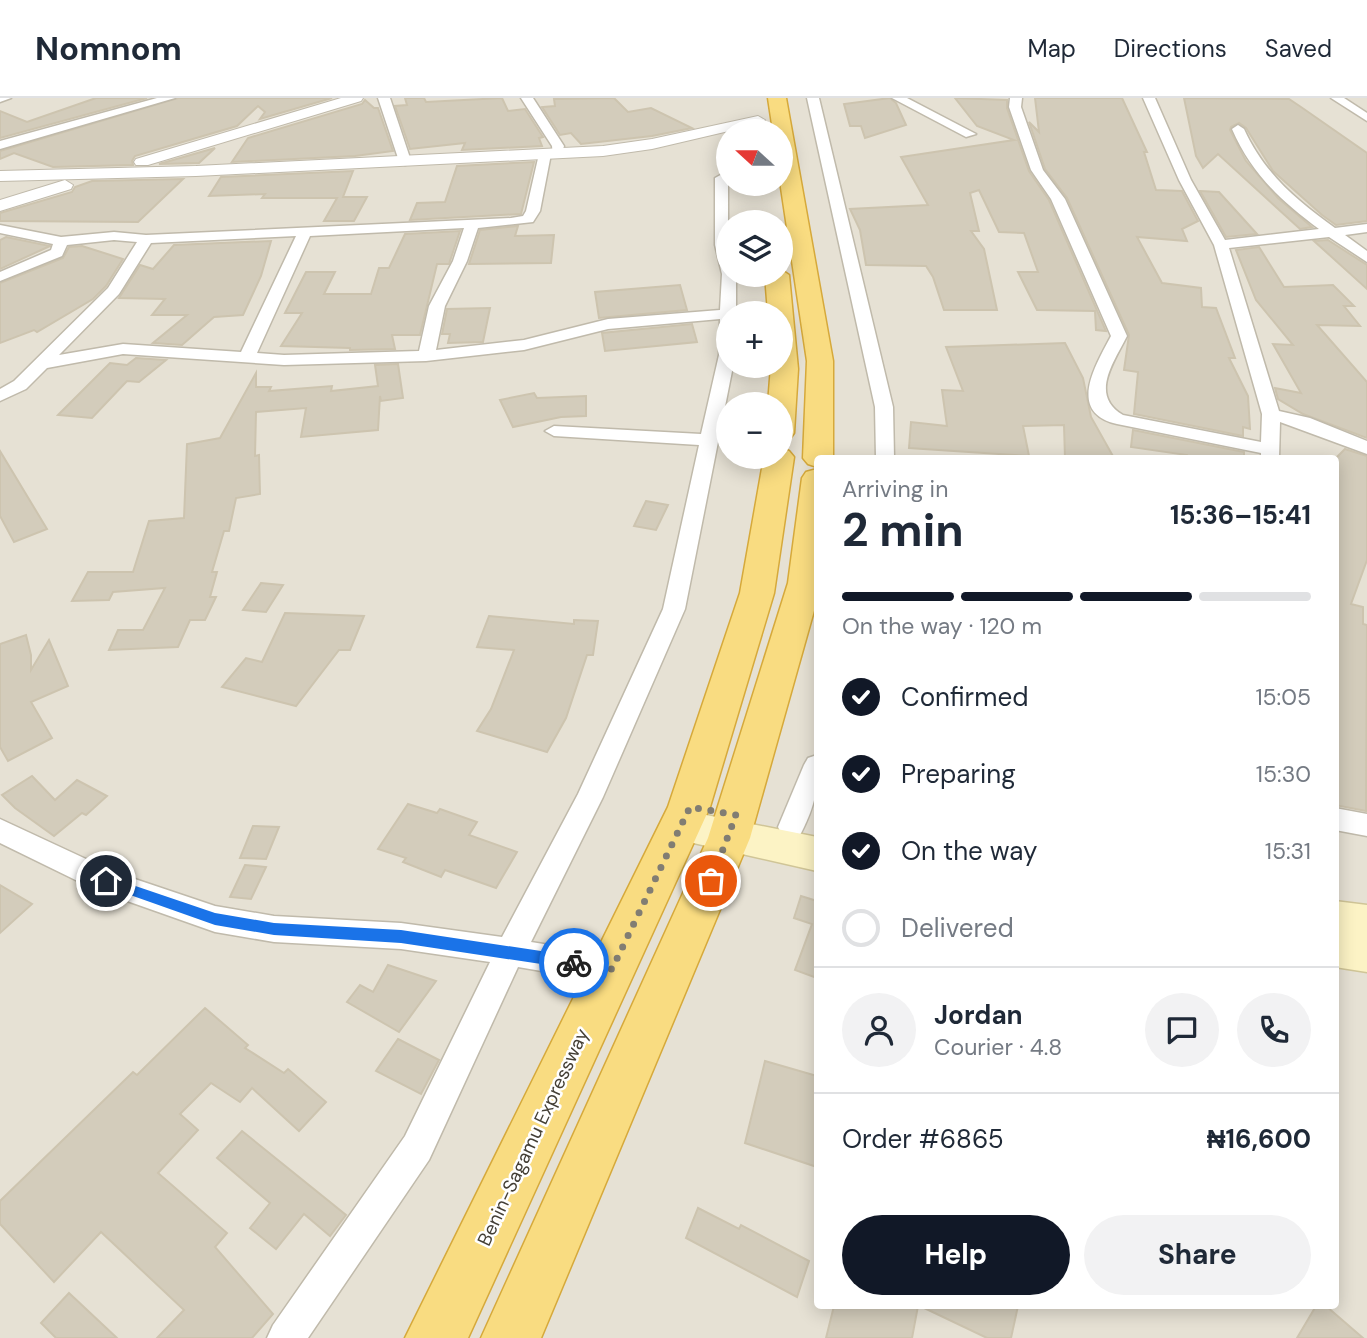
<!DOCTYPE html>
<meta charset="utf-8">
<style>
body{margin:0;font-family:"DM Sans",sans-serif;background:#f2f2f3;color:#1f2937;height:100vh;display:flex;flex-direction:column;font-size:26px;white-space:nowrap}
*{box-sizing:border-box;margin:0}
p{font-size:23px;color:#747a83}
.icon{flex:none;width:38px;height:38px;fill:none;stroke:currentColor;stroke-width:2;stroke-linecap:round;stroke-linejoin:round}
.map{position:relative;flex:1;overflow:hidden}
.drawer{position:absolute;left:814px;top:357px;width:525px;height:854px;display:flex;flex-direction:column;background:#fff;border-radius:7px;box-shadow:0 4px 18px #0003}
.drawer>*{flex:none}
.needle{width:46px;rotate:291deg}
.tools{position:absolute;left:716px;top:21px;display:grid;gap:14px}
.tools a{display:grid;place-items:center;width:77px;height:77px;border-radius:50%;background:#fff;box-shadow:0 4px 18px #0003;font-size:35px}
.pin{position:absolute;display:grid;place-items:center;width:60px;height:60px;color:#fff;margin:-30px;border:4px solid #fff;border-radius:50%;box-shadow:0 2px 7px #0007}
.courier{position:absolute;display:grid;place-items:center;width:70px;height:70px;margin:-35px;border:5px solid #1a73e8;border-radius:50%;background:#fff;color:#222;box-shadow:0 2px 9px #0007}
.headline em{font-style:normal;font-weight:700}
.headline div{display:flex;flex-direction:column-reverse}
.headline{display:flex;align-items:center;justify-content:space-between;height:119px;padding:0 28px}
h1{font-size:46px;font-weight:700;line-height:52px}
.bar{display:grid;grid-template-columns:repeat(4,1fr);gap:10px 7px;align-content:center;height:84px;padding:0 28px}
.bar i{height:9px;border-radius:5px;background:#e0e1e3}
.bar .selected{background:#111827}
.bar p{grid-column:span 4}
.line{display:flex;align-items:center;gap:18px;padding:0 28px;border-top:2px solid #e0e1e3}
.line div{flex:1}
.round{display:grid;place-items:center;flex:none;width:74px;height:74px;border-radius:37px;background:#f2f2f3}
ol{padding:0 28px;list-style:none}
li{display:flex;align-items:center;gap:21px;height:77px}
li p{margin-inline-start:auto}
li .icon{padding:7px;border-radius:50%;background:#111827;color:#fff;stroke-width:4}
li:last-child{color:#747a83}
li i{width:38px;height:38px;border:4px solid #e0e1e3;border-radius:50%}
.cta{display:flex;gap:14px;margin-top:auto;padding:14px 28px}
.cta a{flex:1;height:80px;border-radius:42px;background:#111827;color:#fff;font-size:28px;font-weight:700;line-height:80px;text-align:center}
.cta a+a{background:#f2f2f3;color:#1f2937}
header{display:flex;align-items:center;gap:42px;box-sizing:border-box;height:98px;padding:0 35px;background:#fff;border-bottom:2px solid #e0e1e3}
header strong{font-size:33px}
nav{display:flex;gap:38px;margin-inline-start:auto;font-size:24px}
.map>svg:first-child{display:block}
.residential{fill:#e6e1d4;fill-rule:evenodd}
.building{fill:#d3ccbb;stroke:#cdc4af;stroke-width:2}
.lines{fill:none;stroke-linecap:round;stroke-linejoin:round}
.minor-casing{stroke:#c0baab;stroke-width:3}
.tertiary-casing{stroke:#c0baab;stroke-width:2}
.secondary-casing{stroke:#d0c597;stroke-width:3}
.trunk-casing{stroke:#d6a93b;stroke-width:3}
.minor{fill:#fff;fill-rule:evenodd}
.tertiary{fill:#fff;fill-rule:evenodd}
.secondary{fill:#fcf3c5;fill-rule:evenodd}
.trunk{fill:#f9dc81;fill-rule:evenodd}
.route{fill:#1a73e8}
.done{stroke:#817d73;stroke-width:7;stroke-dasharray:0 12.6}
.labels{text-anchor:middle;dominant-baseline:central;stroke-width:5;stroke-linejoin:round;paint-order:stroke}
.street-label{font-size:19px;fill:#443f35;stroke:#fff}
</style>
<header>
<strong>Nomnom</strong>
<nav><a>Map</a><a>Directions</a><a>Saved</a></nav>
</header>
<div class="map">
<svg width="1367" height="1240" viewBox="0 0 1367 1240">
<rect width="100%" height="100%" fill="#f2efe5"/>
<path class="residential" d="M0 0H1367V1240H0ZM728 33H780V86H728ZM728 124H780V177H728ZM728 215H780V268H728ZM728 306H780V359H728ZM817 360H1335V1208H817Z"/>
<g class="building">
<path d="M96 0H147L0 40V13L27 24Z"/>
<path d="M178 0H332L260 21 265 14 258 8 237 28 135 58 132 63 133 67 53 69 14 55 0 61V53Z"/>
<path d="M405 0H424L426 4 502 0 508 13 525 11 543 39 539 40 542 48 462 52 465 45 410 51 395 8 407 7Z"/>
<path d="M614 0 628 14 651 10 692 30 652 38 581 46 571 35 560 37 542 9 555 8 554 1Z"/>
<path d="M890 0 896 5 906 27 865 40 861 28H850L844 6Z"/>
<path d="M955 0 1007 2V10L1029 73 1049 102 1106 233 1096 232 1095 213 1037 212 1018 174H1038L1024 135 999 134 979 92 970 95 979 133H971L984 151 997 212H944L933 179 926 168 866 167 860 132 850 111 928 107 901 59 1014 42 977 28Z"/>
<path d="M1035 0H1122L1147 54H1144L1156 92 1182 93 1198 123 1182 131 1187 143 1137 139 1162 185 1201 190 1202 209 1216 210 1235 260H1229L1248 298 1250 331 1243 329V338L1134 316 1138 274 1124 272 1129 237 1067 100 1045 71 1029 24 1039 34Z"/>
<path d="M1184 0 1289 1 1301 9 1367 55V123L1336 127 1322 117 1273 73 1246 30 1239 25 1231 29 1230 32 1246 63 1278 100 1312 129 1300 131 1218 56 1203 70 1196 58Z"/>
<path d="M365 2 374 10H378L393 53 355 58 232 64 248 40 362 6Z"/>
<path d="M215 50 199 65 159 66Z"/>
<path d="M534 64 521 116 410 122 417 105 445 104 457 68Z"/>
<path d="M353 73 343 99H367L354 123H324L337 100H262L265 96 209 98 221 79Z"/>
<path d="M183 81 138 124 0 123V115L72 94 75 89 92 83Z"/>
<path d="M1200 93 1219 94 1257 136 1226 139Z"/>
<path d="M518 128 515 138 554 137 551 165 469 166 480 132Z"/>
<path d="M460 133 449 166H437L420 237H392L395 251 350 252V250L281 248 302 215H285L306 174H335L324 196H371L379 170H389L405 136Z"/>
<path d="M6 139 50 148 0 171V142Z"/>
<path d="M1328 142 1367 167V191L1314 143Z"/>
<path d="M271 143 261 178 243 217 214 219 182 247 153 245 187 217H152L165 201 119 200 140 167 153 171 174 147Z"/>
<path d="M82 148 123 161 106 188 93 201 37 234 34 232 0 245V185L63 160 69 149Z"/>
<path d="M1259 149 1284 189 1333 187 1354 208H1344L1360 228 1317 227 1367 284V340L1303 316 1278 301 1275 290 1301 295 1273 246 1293 247 1256 202 1236 152Z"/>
<path d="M680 187 687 212 599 220 595 194Z"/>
<path d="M490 210 483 244 448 245 450 236H442L447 211Z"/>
<path d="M692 226 697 244 605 253 602 235Z"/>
<path d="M1065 245 1083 280 1091 319 1114 360H1065L1064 327 1023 328 1029 358 909 350 911 324 947 328 942 292 963 293 946 249Z"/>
<path d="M136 260 166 262 139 284 127 283 92 320 58 317 110 265 127 267Z"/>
<path d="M398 266 403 300 381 303 380 298 378 332 301 339 306 310 256 314 255 358 259 357 260 396 236 400 229 433H224L212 474H217L210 499H216L205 522H190L178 549 109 552 118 532H143L165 490 113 494 109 502 72 503 88 474H133L149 423 184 420 187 346 220 340 256 275V289H271L269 293 332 288 331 293 378 288 375 267Z"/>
<path d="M534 295 537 300 586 298V318L561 319 513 329 500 302Z"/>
<path d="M1133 332 1244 354V360H1187V357L1131 349Z"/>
<path d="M1345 351 1367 358V462L1351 506 1363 509V526L1367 527 1366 713 1335 707V361Z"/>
<path d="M0 353 47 431 14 444 0 418Z"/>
<path d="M646 403 668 407 656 432 634 428Z"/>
<path d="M261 485 283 487 266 514 243 512Z"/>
<path d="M285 515 364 518 350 552H339L296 608 222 589 246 560 262 564Z"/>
<path d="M489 518 574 526V522L598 523 593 557H587L566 620 547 654 477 633 491 611 514 552 477 549Z"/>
<path d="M26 537 31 557V572L49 542 68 588 31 604 52 640 8 663 0 649V546Z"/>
<path d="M32 678 55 702 77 682 107 698 86 717 82 715 54 738 15 710 2 697Z"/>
<path d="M408 706 437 715 440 711 477 724 469 737 517 754 496 790 445 772 441 779 403 764 406 760 378 751Z"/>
<path d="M253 728 279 729 266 761 240 760Z"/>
<path d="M245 767 266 769 251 801 230 799Z"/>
<path d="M0 787 32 806 0 835Z"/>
<path d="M801 798 817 803V880L795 872 812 826 794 820Z"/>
<path d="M388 867 436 883 399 934 347 904 360 887 373 894Z"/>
<path d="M205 910 248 947 245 950 284 975 288 971 326 1004 299 1033 252 990 240 1004 211 985 180 1016 198 1032 158 1075 227 1135 215 1149 273 1216 252 1240H157L184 1212 101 1134 54 1184 0 1126V1103L133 974 137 977Z"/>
<path d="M398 941 439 962 421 996 376 973Z"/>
<path d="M765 963 817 978V1069L745 1045Z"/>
<path d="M242 1033 346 1117 330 1138 304 1116 276 1151 250 1130 270 1105 217 1060Z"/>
<path d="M698 1110 739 1131 741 1127 809 1163 797 1199 686 1140Z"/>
<path d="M69 1195 117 1240H56L41 1225Z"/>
<path d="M834 1208H918L912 1240H826Z"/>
<path d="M920 1208H1018L1011 1240H987Z"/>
<path d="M1316 1208H1326L1363 1240H1297Z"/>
</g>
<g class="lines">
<g class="minor-casing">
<g id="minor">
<path d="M0 0H11L0 4Z"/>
<path d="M157 0H175L0 51V43Z"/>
<path d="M378 0H390L411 63 409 66 405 67 399 63Z"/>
<path d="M521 0H533L564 48 561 58H553L552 48Z"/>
<path d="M807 0H819L893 309 894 360H876L875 309Z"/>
<path d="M892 0H907L976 36 966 39Z"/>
<path d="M1010 0H1022L1021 9 1043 72 1065 101 1127 238C1114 264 1089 297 1123 317L1261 344 1262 316 1214 147 1179 82 1143 0H1155L1191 82 1225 142 1319 131C1281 103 1251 75 1232 31L1238 27 1244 31C1264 75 1296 102 1335 130L1367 126V134L1345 137 1367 153V164L1329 139 1229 150 1279 313 1310 320 1367 343V356L1280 324 1279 360H1261V355L1117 326C1066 314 1096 267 1111 238L1051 101 1031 72 1009 9Z"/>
<path d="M1331 0H1344L1367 15V23Z"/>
<path d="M545 52 551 56 540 113 533 124 478 130 467 163 445 208 436 252 524 242 608 221 720 212 722 176 715 147V80L728 73V177H736V215H728V268H733L685 511 603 699 531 844 612 857 623 861 627 871 623 881 612 885 518 869 429 1062 308 1240H267L273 1227 405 1038 490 864 401 851 274 844 215 834 96 792 0 745V721L114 774 215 808 274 818 401 825 502 839 578 696 663 511 699 347 554 338 545 333 554 328 701 336 719 257 720 221 608 231 524 252 426 263 284 267 123 256 47 270 26 291 0 303V291L14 283 108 190 137 144 114 142 67 147 62 158 0 183V174L51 152 53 146 0 135V127L61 139 114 134 146 137 511 120 523 118 526 113 539 56ZM464 130 453 163 429 208 419 253 284 257 257 255 310 138ZM296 138 241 254 123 246 59 257 119 196 151 145Z"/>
<path d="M817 657C818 691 816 706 800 737L791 740 782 737 778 729 804 667 808 660Z"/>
<path d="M1335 710 1367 716V738L1335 732Z"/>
</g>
</g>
<g class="tertiary-casing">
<g id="tertiary">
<path d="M341 0H363L361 3 148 67H136L134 64 136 61Z"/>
<path d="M758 18 765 22 763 25 652 51 603 58 196 78 0 83V73L196 68 603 48 652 41Z"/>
<path d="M65 82 73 87 71 91 0 113V102Z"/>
</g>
</g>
<g class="secondary-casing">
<g id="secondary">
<path d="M681 712 817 739V773L667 739 662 728 667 717Z"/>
<path d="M1335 803 1367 807V874L1335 869Z"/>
</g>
</g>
<g class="trunk-casing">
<g id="trunk">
<path d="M768 0H786L833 263V360H817V369L808 366 803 360 807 263 780 83V33H773Z"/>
<path d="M780 171 789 177 798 271 794 335 790 341 780 344V306H768L771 268H780V215H768L765 177H780Z"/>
<path d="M780 350 789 353 794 359 774 495 710 709 468 1240H405L668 709 740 495 764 359H780Z"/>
<path d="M817 371V502L750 740 541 1240H481L708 740 788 485 802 380 806 374Z"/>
</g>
</g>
<use href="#minor" class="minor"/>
<use href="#tertiary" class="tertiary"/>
<use href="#secondary" class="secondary"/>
<use href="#trunk" class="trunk"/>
</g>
<path class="route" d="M106 778 215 815 274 825 401 832 574 858 581 865 574 871 401 845 274 837 215 827 102 787 100 783Z"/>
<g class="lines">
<path class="done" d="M574 865 612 871 690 709 736 717 711 783"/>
</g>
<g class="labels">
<g class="street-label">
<text transform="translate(533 1039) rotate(-65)">Benin-Sagamu Expressway</text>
</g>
</g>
</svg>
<div class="tools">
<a><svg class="needle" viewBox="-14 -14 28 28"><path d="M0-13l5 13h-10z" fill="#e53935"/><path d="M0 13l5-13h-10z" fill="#747a83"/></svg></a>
<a><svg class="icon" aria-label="layers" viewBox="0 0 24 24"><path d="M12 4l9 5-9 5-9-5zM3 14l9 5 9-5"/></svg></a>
<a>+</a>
<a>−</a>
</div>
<div class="pin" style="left:711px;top:783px;background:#ea580c"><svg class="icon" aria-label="bag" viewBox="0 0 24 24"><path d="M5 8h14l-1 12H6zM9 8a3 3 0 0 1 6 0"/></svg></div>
<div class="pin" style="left:106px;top:783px;background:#1f2937"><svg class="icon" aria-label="home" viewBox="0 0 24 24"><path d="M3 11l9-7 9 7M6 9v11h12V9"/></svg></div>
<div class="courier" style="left:574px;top:865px"><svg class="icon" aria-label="bike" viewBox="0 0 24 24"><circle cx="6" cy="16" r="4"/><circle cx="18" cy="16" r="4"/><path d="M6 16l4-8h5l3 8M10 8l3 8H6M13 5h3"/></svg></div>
<section class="drawer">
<div class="headline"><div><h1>2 min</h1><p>Arriving in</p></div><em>15:36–15:41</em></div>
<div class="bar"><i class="selected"></i><i class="selected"></i><i class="selected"></i><i></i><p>On the way · 120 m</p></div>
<ol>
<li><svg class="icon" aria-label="check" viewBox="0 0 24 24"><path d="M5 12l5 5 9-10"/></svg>Confirmed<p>15:05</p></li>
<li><svg class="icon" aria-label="check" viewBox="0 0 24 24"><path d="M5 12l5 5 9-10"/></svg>Preparing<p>15:30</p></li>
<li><svg class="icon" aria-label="check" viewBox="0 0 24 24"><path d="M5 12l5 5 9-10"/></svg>On the way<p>15:31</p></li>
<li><i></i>Delivered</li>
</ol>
<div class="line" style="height:126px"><a class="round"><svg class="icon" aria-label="person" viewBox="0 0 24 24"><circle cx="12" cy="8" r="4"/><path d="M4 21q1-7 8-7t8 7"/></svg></a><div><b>Jordan</b><p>Courier · 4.8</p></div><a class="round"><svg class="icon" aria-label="chat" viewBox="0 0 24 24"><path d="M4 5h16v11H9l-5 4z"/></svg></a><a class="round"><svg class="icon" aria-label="phone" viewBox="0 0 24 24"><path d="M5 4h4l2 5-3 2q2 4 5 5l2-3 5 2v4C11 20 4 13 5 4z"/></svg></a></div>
<div class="line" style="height:91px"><div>Order #6865</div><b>₦16,600</b></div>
<div class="cta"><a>Help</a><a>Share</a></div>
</section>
</div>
